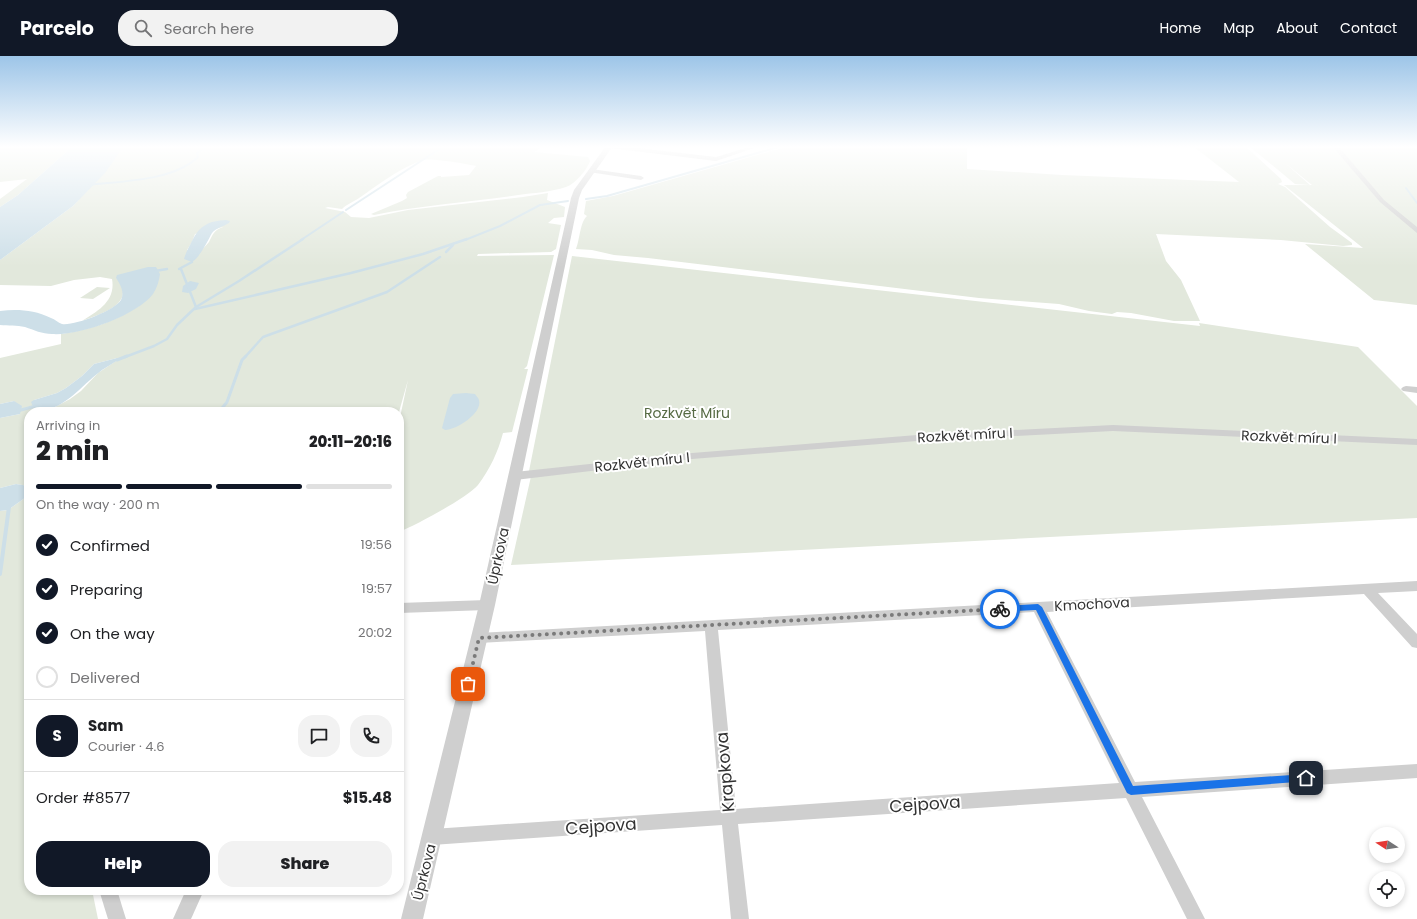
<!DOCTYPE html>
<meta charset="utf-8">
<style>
body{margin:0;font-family:Poppins,sans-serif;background:#f2f2f2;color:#202124;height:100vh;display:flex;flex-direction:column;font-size:15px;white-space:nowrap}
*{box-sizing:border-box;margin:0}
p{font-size:13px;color:#757577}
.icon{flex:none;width:22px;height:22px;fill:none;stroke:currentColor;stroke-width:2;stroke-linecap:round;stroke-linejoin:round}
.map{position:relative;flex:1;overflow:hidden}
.side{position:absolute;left:24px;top:351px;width:380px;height:488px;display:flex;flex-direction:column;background:#fff;border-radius:16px;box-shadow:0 2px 6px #0003}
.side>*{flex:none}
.needle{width:26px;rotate:282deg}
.buttons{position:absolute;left:1369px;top:771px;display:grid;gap:8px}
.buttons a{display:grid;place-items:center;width:36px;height:36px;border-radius:50%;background:#fff;box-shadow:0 2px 6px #0003;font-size:20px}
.pin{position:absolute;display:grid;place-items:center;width:34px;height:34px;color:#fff;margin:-17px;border-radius:8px;box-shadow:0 2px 6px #0006}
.courier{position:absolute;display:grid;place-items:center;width:40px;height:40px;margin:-20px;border:3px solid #1a73e8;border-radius:50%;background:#fff;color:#222;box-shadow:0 1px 5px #0007}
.overview em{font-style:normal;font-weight:800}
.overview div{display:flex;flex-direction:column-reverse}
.overview{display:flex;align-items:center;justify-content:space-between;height:68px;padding:0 12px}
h1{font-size:26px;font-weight:800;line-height:30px}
.bar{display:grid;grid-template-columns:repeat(4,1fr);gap:6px 4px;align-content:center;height:48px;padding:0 12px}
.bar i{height:5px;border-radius:3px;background:#e0e0e0}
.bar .active{background:#111827}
.bar p{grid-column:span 4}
.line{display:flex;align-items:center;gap:10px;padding:0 12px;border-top:1px solid #e0e0e0}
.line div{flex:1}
.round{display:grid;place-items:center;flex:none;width:42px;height:42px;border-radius:16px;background:#f2f2f2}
ol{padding:0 12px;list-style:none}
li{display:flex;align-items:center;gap:12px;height:44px}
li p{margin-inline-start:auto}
li .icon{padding:4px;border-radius:50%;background:#111827;color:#fff;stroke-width:4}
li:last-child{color:#757577}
li i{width:22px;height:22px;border:2px solid #e0e0e0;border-radius:50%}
.cta{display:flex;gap:8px;margin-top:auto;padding:8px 12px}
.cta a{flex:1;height:46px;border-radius:16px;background:#111827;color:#fff;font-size:16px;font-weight:800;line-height:46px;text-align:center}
.cta a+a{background:#f2f2f2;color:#202124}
header{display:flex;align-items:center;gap:24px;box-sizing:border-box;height:56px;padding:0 20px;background:#111827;color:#fff}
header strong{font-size:19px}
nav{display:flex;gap:22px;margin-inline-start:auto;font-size:14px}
.search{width:280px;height:36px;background:#f2f2f2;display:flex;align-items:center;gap:10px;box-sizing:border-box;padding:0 14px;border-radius:16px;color:#757577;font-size:15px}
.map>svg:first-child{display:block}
.green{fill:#e2e8dc;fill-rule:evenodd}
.water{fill:#cddfe8}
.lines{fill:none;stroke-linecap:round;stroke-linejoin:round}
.stream-far3{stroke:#cddfe8;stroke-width:2}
.stream-far2{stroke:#cddfe8;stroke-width:2.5}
.stream-far1{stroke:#cddfe8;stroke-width:3}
.stream{stroke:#cddfe8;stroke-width:4}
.minor{fill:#cfcfcf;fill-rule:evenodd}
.tertiary{fill:#cfcfcf;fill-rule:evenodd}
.route{fill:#1a73e8}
.done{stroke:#7a7a7a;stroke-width:4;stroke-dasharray:0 7.2}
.labels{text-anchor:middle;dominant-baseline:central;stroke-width:4;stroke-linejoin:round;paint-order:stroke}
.park-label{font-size:14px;fill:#566a43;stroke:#fff}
.street-label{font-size:14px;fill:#323232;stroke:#fff}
.near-street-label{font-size:17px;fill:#323232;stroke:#fff}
</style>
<header>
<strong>Parcelo</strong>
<div class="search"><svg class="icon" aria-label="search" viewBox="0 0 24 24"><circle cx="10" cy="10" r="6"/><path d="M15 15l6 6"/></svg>Search here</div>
<nav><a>Home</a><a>Map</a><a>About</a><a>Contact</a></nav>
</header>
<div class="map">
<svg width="1417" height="863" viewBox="0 0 1417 863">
<rect width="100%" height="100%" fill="#fff"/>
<g class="green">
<path d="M0 90H73L18 139 0 151V143L27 123 0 126Z"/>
<path d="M124 90H201L198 91 209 92 210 90H540L539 93 534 96 588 101 590 105C587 114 575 128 566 131 551 136 533 137 518 139 470 146 421 149 374 159L371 158 402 145 407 142 406 139 408 136 438 120H441V121L469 119 476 110C467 108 431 102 424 104 402 110 377 130 359 142 353 146 347 148 342 153L328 151 325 152 345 156 351 161 369 162 408 154 523 141 548 137 547 144 565 151 564 161 554 162 548 167 561 169 556 193 551 196 478 198 477 200 554 199 527 310 524 313H528L512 376 503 377C498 396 490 413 478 429 467 442 416 469 399 476V366L408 324 399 356H29V430L16 428 0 432V362L20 358 14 345 0 348V302L61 288V278C90 274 115 265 139 250L116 222C119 225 123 231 123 236 123 253 94 260 82 265 98 255 116 245 112 223L100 221 74 224 51 230 0 229V204L73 150 93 128ZM223 171C214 174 213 178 209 186 206 190 202 193 199 197L187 194 192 186 195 178ZM117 302 119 303 98 317 81 335 70 343 55 351 35 355 34 344 57 337 66 332 82 320 94 308Z"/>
<path d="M789 90H967V113L1062 119 1239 126 1193 90H1245L1281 123 1282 126 1278 128 1285 131 1330 171 1352 187V189L1343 190 1281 184 1156 178 1166 205 1181 224 1200 265H1174L1131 257 1117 256 1112 258 1089 255 1059 248 979 242 648 202 614 199 592 194 576 193C580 183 580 166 587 160L584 158 586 145 613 140Z"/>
<path d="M1249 90H1417V249L1374 244 1305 188 1363 192 1284 129H1312L1285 107 1310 129 1295 128Z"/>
<path d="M572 200 1200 270 1199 267 1358 291 1417 350V462L511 509 532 416 529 415Z"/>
<path d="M97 231 110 232 93 243 80 242Z"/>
<path d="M29 439V577L24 579 29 589V834H92L98 863H0V455L8 454Z"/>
</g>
<g class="water">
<path d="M73 90H124L105 117 73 150 0 204V151L18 139Z"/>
<path d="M226 164 230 165 229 167C224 170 216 172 212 177 207 186 200 201 192 206L184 203C186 196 189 191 192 185 200 169 209 165 226 164Z"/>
<path d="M148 211H156L160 218C159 225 157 232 153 238 136 260 79 280 52 278 42 278 34 274 25 271 17 269 8 270 0 269V255C18 253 34 254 51 262 55 263 58 267 62 268 74 270 114 255 121 244 125 236 120 228 116 222L117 219Z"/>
<path d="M190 225 199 227 196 233 188 237 182 236 183 230Z"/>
<path d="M117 302 120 303C112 308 104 312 97 318 77 334 63 355 35 355L31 346 34 344 57 337 66 332 82 320 94 308Z"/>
<path d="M466 337 475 338C476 340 478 341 479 344 483 357 456 374 445 374L442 372 450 342 453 338Z"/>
<path d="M14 345 22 350 20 358 0 362V348Z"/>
<path d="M16 428 29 430V439L8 454 0 455V432Z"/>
</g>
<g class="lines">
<g class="stream-far3">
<path d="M89 129C122 125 173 125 198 101L197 97 207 90"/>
<path d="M1406 132 1417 147"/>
<path d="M586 143 607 140 782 90"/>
<path d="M346 154 444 90"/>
<path d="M301 184 343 156"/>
<path d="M465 184 500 170 540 149 568 145"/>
</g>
<g class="stream-far2">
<path d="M446 196 453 189"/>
<path d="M179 213 192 206"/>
<path d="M181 213 196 251"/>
<path d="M155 215 167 213"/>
<path d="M195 253 351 217 423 198 467 183"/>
<path d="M125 301 154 290 167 283 177 269 196 251 239 225 303 183"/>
<path d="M245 301 263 281 387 236 440 201"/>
</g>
<g class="stream-far1">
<path d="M117 304 127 300"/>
<path d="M17 355 36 350"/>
<path d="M219 356 227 346 242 304 246 300"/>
</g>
<path class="stream" d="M0 518 9 451"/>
<g class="minor">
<path d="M606 90H621L716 101 752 90H760L716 105 609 92Z"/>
<path d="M1332 90H1338L1384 144 1417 171V177L1380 146Z"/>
<path d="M591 113 641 120 644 122 641 124 589 116 588 115Z"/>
<path d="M1406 330 1417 331V337L1403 335 1401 333 1403 331Z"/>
<path d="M1113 369 1417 383V389L1113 375 917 385 692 403 515 424 511 423 510 420 511 417 515 416 692 397 917 379Z"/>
<path d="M1417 525V535L1378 537 1417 578V592L1412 591 1364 538 1047 556 1135 726 1417 708V722L1142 741 1205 863H1187L1126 742 738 768 749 863H731L722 769 432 789 426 787 424 781 426 775 432 773 720 754 705 575 479 587 474 586 472 582 474 578 479 577ZM1034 556 1119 727 736 753 718 574Z"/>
<path d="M487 544 492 545 493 549 492 553 487 554 399 557V547Z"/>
<path d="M99 834H117L126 863H108Z"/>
<path d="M186 834H204L191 863H173Z"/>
</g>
<path class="tertiary" d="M606 90H613L582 134 579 142 495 549 423 863H401L479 549 571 142 574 134Z"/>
</g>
<linearGradient id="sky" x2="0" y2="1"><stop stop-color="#9dc5e8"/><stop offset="0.43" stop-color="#fff"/><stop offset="1" stop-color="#fff" stop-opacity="0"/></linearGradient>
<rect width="1417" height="211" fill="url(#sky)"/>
<path class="route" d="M1038 548 1042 551 1133 730 1306 718 1309 719 1310 722 1309 725 1131 739 1127 737 1036 554 1000 556 996 553 1000 550Z"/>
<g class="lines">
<path class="done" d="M468 628 479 582 1000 553"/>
</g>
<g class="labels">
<g class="park-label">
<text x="687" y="357">Rozkvět Míru</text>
</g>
<g class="street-label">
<text transform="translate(965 379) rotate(-3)">Rozkvět míru I</text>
<text transform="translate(1289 381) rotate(2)">Rozkvět míru I</text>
<text transform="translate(642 406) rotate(-6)">Rozkvět míru I</text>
<text transform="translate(498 500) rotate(-78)">Úprkova</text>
<text transform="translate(1092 548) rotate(-3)">Kmochova</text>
<text transform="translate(424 816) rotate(-76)">Úprkova</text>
</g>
<g class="near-street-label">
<text transform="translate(725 716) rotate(-95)">Krapkova</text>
<text transform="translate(925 748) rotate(-4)">Cejpova</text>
<text transform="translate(601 770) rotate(-4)">Cejpova</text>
</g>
</g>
</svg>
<div class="buttons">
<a><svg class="needle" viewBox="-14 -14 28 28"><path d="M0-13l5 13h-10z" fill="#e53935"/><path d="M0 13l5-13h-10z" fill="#757577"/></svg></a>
<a><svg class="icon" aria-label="locate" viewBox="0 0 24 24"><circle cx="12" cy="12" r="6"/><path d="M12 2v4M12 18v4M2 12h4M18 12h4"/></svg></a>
</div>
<div class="pin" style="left:468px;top:628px;background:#ea580c"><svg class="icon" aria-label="bag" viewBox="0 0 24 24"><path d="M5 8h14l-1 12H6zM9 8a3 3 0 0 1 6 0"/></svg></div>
<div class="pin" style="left:1306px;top:722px;background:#1f2937"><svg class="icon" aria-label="home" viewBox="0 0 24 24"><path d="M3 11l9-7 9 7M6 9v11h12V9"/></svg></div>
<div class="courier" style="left:1000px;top:553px"><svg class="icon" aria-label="bike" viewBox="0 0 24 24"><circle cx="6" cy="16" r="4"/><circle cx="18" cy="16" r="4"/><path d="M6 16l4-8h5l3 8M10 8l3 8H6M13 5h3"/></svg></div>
<section class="side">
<div class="overview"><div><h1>2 min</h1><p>Arriving in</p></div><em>20:11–20:16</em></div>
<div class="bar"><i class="active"></i><i class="active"></i><i class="active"></i><i></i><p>On the way · 200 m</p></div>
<ol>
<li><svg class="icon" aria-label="check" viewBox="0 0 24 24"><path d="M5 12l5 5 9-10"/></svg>Confirmed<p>19:56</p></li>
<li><svg class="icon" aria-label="check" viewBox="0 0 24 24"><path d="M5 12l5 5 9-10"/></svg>Preparing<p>19:57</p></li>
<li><svg class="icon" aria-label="check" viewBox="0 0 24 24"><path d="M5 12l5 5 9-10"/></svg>On the way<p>20:02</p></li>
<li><i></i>Delivered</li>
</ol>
<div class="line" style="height:72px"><b class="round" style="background:#111827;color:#fff">S</b><div><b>Sam</b><p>Courier · 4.6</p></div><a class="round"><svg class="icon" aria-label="chat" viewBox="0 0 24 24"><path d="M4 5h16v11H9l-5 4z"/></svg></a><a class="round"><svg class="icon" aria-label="phone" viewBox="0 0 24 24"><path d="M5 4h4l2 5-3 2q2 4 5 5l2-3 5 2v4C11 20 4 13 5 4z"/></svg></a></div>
<div class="line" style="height:52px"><div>Order #8577</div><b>$15.48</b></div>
<div class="cta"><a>Help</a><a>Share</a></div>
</section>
</div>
